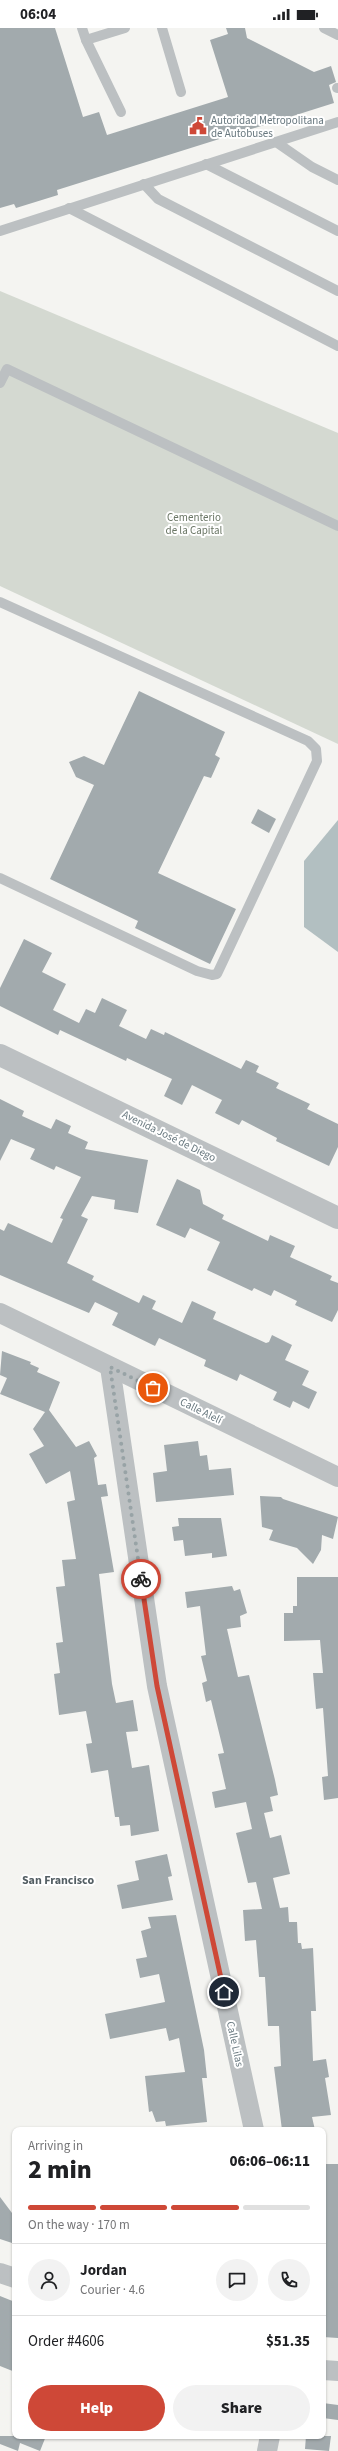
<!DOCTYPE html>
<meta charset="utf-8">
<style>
body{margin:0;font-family:"Source Sans 3",sans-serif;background:#f2f2f2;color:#202124;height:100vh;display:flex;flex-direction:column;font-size:15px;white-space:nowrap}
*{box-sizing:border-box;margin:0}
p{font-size:13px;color:#757577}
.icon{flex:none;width:22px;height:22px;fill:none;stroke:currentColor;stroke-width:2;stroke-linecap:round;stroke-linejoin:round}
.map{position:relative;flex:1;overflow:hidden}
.side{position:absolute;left:12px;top:2099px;width:314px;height:312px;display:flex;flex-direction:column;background:#fff;border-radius:8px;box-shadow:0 1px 3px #0004}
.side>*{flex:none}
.pin{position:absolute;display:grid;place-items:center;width:34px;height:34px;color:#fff;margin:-17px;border:2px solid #fff;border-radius:50%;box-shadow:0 1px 4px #0007}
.courier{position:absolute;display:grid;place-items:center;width:40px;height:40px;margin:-20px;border:3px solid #ce4837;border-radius:50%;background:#fff;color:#222;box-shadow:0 1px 5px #0007}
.head em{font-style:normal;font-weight:800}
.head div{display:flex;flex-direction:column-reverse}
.head{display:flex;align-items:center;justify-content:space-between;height:68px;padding:0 16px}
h1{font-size:26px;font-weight:800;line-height:30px}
.bar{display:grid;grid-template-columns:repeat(4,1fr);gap:6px 4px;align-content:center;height:48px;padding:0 16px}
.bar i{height:5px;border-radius:3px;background:#e0e0e0}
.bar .active{background:#ce4837}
.bar p{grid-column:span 4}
.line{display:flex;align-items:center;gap:10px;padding:0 16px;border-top:1px solid #e0e0e0}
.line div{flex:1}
.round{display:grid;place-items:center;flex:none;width:42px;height:42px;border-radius:21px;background:#f2f2f2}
.cta{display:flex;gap:8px;margin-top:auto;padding:8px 16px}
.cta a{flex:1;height:46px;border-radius:24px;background:#ce4837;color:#fff;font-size:16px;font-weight:800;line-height:46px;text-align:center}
.cta a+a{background:#f2f2f2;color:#202124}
.status{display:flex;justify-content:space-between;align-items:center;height:28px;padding:0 20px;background:#fff;direction:ltr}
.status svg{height:11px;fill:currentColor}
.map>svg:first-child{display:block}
.green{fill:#d4d9d1}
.water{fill:#b2bfc1}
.building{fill:#a2aaad}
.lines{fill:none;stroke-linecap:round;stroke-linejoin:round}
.service{stroke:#bcc0c2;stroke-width:10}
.minor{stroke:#bcc0c2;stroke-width:20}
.tertiary{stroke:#bcc0c2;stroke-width:22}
.done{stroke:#98a3a6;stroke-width:4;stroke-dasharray:0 7.2}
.route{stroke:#ce4837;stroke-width:5}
.labels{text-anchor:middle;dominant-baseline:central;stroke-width:4;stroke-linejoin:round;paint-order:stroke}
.poi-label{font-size:11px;fill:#67777e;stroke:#fff;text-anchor:start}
.park-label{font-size:11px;fill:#6a7665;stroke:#fff}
.street-label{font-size:11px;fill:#67777e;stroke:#fff}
.neighbourhood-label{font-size:12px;font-weight:bold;fill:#545f64;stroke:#fff}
</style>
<div class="status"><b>06:04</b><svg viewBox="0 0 49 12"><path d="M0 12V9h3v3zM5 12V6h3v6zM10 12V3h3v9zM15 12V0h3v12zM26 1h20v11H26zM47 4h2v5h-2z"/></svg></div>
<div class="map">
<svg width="338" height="2423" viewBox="0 0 338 2423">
<rect width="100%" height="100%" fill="#f4f4f1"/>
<path class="green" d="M0 263 338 405V716L0 558Z"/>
<path class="water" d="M338 792V924L304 899V833Z"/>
<g class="building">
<path d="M0 0H55L83 89 99 84 107 107 228 69 210 12 228 6 226 0H245L247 10 314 44 331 38 336 54 329 57 334 75 57 162 58 167 16 180 14 176 0 180Z"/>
<path d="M139 663 225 704 215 727 220 730 211 750 204 748 158 845 236 881 210 936 135 900 138 893 50 851 94 757 76 749 69 734 84 728 104 737Z"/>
<path d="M258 781 276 791 269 805 251 795Z"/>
<path d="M24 911 52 925 42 944 66 956 53 982 79 995 86 981 95 985 102 970 127 982 119 998 146 1011 151 1001 164 1007 165 1004 241 1041 246 1032 259 1038 256 1044 279 1055 276 1060 310 1076 307 1081 338 1096V1119L329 1138 276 1113 277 1110 242 1092 239 1097 215 1085 222 1072 192 1057 182 1077 164 1068 172 1051 127 1030 126 1033 60 1002 58 1007 0 978V960Z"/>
<path d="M0 1071 24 1083 22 1088 51 1101 56 1091 71 1098 68 1105 88 1114 85 1121 148 1132 138 1185 114 1181 115 1172 92 1168 81 1188 88 1191 67 1235 94 1248 92 1252 139 1275 143 1267 156 1273 152 1281 182 1295 192 1273 216 1284 213 1291 266 1315 269 1314 272 1307 292 1317 285 1332 309 1343 302 1357 317 1364 309 1381 293 1373 290 1380 273 1372 277 1364 240 1346 237 1353 204 1338 206 1332 159 1310 155 1318 112 1297 118 1285 95 1274 89 1285 0 1247V1201L4 1203 8 1195 52 1215 63 1191 60 1190 81 1149 56 1138 54 1142 30 1131 35 1121 11 1111 0 1133Z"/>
<path d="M177 1151 200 1162 203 1176 224 1187 222 1191 268 1213 270 1207 295 1218 290 1229 332 1248 330 1252 338 1255V1282L332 1294 295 1277 297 1273 274 1262 271 1268 254 1260 252 1263 207 1242 220 1214 190 1200 185 1210 156 1197Z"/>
<path d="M2 1323 31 1334 30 1336 39 1340 37 1344 60 1354 49 1382 76 1419 89 1413 97 1428 94 1430 98 1457 106 1456 108 1468 101 1469 114 1544 99 1546 112 1656 116 1675 133 1672 138 1703 126 1704 132 1740 149 1737 159 1803 131 1808 130 1797 120 1798 119 1789H115L108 1742 91 1745 86 1716 92 1715 86 1683 59 1687 54 1646 60 1645 56 1615 63 1614 56 1559 65 1558 62 1532 76 1531 67 1474 75 1472 70 1443 46 1456 29 1426 44 1418 33 1401 45 1384 0 1366 7 1350 0 1347Z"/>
<path d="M198 1413 200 1428 207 1427 209 1442 231 1440 234 1467 156 1474 153 1445 167 1443 164 1417Z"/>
<path d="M260 1468 281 1469 283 1471 338 1489 333 1511 322 1507 321 1522 313 1536 297 1520 269 1512 273 1502 262 1499Z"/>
<path d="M178 1490H221L227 1528 212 1530V1525L185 1528 183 1512 174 1513 172 1499 179 1498Z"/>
<path d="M297 1549H338V1770L324 1772 322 1749 328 1748 323 1680 316 1681 313 1645H323L320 1612 284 1613V1585H293V1578H297Z"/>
<path d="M232 1558 234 1563 240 1561 247 1585 240 1588 241 1599 227 1601 238 1649 249 1647 275 1752 278 1767 270 1769 273 1783 264 1785 270 1810 281 1807 290 1846 273 1850 280 1880 288 1879 289 1894H297L298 1915H301L302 1921 313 1920 316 1983H311L313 2033 326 2031 329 2049 325 2050 331 2087 312 2089 315 2102H282L274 2039 281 2038 279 1998H268L265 1949H259L256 1912 245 1913 243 1882 262 1881 256 1854 248 1855 236 1805 252 1801 246 1774 215 1780 212 1764 226 1761 218 1726 224 1725 211 1672 206 1674 202 1655 207 1653 201 1628 206 1627 200 1578 187 1580 185 1564Z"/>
<path d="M167 1826 172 1848 168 1849 173 1872 122 1881 117 1857 139 1852 135 1833Z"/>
<path d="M176 1887 204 2022 207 2050H202L207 2094 166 2098 165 2093 156 2094 152 2083 149 2084 145 2048 185 2044 179 2010 169 2013 166 2000 110 2011 105 1986 165 1974 159 1946 140 1950 136 1931 147 1929 141 1903 151 1900 148 1889Z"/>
<path d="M323 2136H338V2310L323 2309Z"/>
<path d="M0 2169 15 2189V2216L0 2211Z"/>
<path d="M0 2268 15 2274V2344L0 2338Z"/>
<path d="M323 2375 338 2377V2392L323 2390Z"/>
<path d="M0 2408H46L40 2423 20 2415 18 2423 0 2416Z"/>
<path d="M306 2408H331L329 2423 305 2421Z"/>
</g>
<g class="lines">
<g class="service">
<path d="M82 0 86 12 125 0"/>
<path d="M162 0 181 64"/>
<path d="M324 0 338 7"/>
<path d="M86 12 121 84"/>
<path d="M337 60H338"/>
<path d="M276 114 312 139 338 152"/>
<path d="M206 136 338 203"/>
<path d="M144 156 158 171 338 263"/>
<path d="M69 180 338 318"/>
<path d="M0 203 338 94"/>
<path d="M0 355 7 341 338 498"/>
<path d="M0 574 308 713 316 721 317 733 217 946 212 947 197 943 0 850"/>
</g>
<g class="minor">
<path d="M0 1285 338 1449"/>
<path d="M110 1339 157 1658 254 2102"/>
<path d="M0 2245 15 2250"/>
<path d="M323 2342 338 2343"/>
<path d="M267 2423 270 2408"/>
</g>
<path class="tertiary" d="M0 1027 338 1190"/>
</g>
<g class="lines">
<path class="done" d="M141 1551 110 1339 153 1360"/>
<path class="route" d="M141 1551 157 1658 224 1964"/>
</g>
<defs>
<g id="civic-bare" transform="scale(1.38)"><path d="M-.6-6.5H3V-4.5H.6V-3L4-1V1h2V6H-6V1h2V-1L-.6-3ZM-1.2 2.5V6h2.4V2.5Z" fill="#ce4837" stroke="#fff" stroke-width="2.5" paint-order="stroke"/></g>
</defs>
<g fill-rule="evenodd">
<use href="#civic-bare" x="198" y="98"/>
</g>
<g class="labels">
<g class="poi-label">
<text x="211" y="92">Autoridad Metropolitana<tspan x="211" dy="13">de Autobuses</tspan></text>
</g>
<g class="park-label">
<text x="194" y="489">Cementerio<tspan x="194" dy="13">de la Capital</tspan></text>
</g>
<g class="street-label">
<text transform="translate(169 1108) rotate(26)">Avenida José de Diego</text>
<text transform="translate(201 1383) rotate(26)">Calle Alelí</text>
<text transform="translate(235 2016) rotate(78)">Calle Lilas</text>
</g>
<g class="neighbourhood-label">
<text x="58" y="1852">San Francisco</text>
</g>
</g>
</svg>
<div class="pin" style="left:153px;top:1360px;background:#ea580c"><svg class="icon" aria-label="bag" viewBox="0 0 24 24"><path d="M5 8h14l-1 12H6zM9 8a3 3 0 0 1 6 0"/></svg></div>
<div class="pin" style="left:224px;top:1964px;background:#1f2937"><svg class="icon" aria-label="home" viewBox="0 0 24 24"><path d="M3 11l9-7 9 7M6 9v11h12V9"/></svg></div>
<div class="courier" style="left:141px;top:1551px"><svg class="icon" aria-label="bike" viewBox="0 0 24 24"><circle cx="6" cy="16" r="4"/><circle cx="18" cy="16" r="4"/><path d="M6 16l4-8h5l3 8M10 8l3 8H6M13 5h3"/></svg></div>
<section class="side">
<div class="head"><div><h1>2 min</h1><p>Arriving in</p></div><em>06:06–06:11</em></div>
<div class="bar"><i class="active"></i><i class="active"></i><i class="active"></i><i></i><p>On the way · 170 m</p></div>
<div class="line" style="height:72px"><a class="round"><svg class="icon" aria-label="person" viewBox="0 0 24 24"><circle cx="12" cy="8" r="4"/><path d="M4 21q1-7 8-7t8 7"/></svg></a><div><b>Jordan</b><p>Courier · 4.6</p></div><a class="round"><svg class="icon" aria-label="chat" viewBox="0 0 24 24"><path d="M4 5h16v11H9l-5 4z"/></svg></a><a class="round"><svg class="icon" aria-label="phone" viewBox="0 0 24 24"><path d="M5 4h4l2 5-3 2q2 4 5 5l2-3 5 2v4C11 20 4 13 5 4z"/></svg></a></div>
<div class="line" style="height:52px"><div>Order #4606</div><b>$51.35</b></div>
<div class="cta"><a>Help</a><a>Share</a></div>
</section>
</div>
